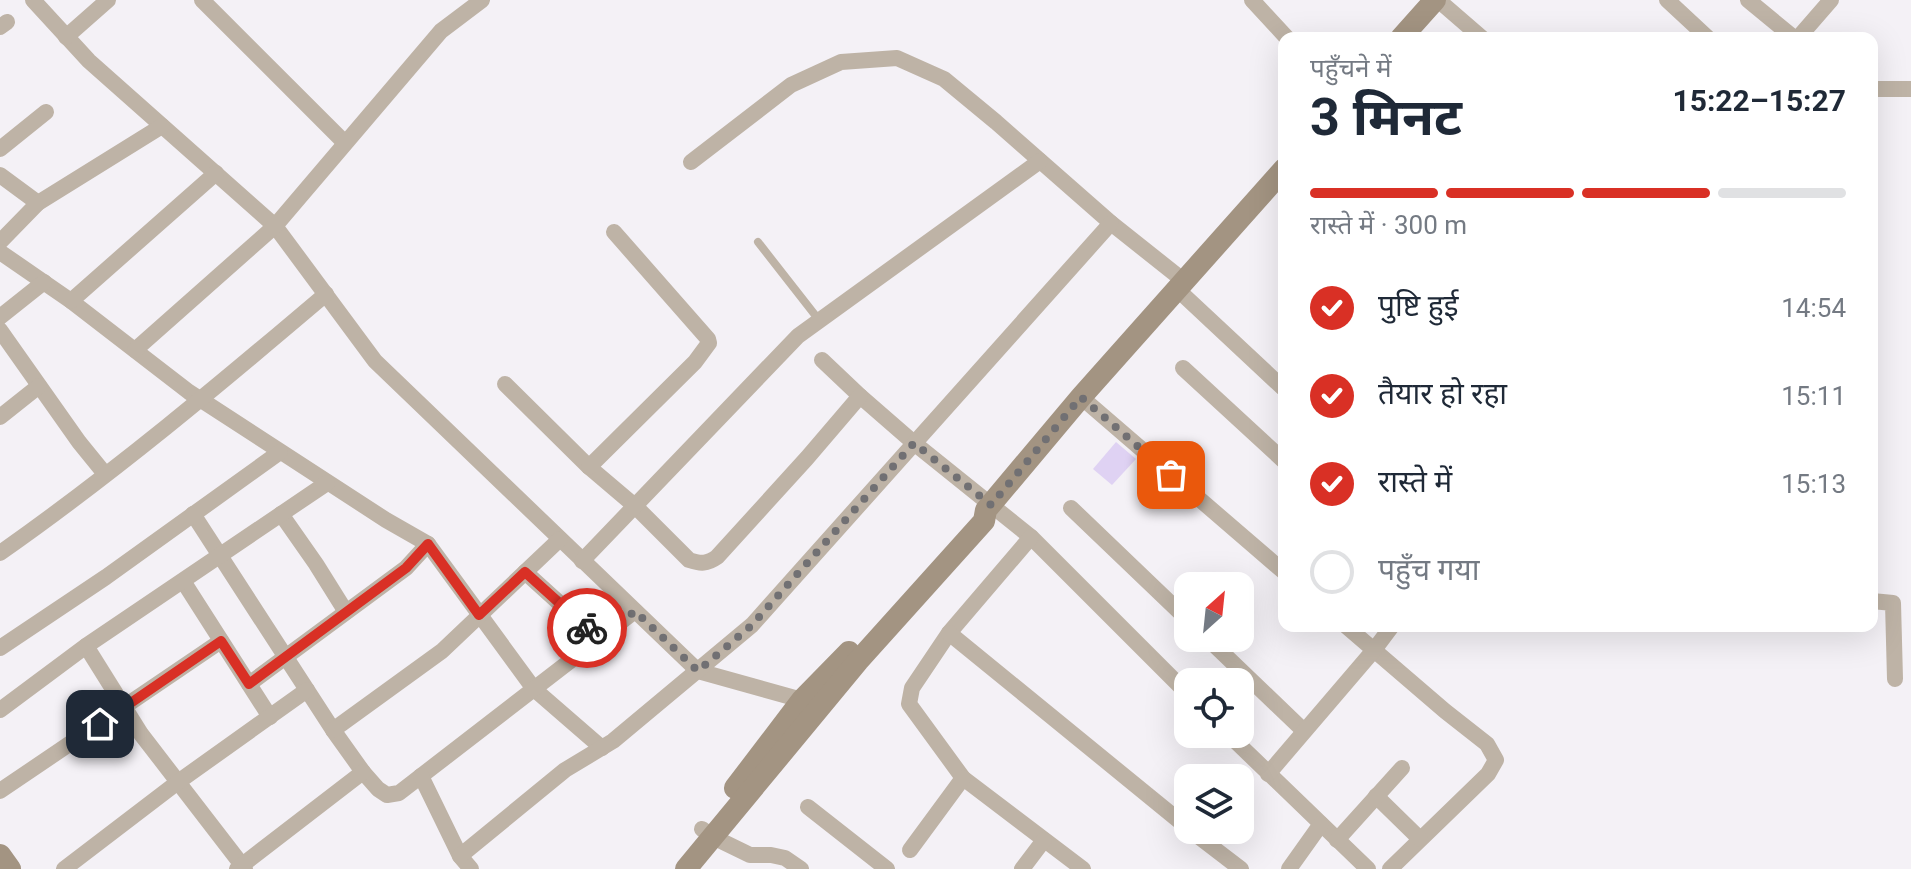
<!DOCTYPE html>
<html lang="hi">
<meta charset="utf-8">
<style>
body{margin:0;font-family:Roboto,"Noto Sans Devanagari",sans-serif;background:#f6f6f7;color:#1f2937;height:100vh;display:flex;flex-direction:column;font-size:30px;white-space:nowrap}
*{box-sizing:border-box;margin:0}
p{font-size:26px;color:#747a83}
.icon{flex:none;width:44px;height:44px;fill:none;stroke:currentColor;stroke-width:2;stroke-linecap:round;stroke-linejoin:round}
.map{position:relative;flex:1;overflow:hidden}
.drawer{position:absolute;left:1278px;top:32px;width:600px;height:600px;display:flex;flex-direction:column;background:#fff;border-radius:16px;box-shadow:0 8px 32px #0002}
.drawer>*{flex:none}
.needle{width:52px;rotate:27deg}
.fabs{position:absolute;left:1174px;top:572px;display:grid;gap:16px}
.fabs a{display:grid;place-items:center;width:80px;height:80px;border-radius:16px;background:#fff;box-shadow:0 8px 32px #0002;font-size:40px}
.pin{position:absolute;display:grid;place-items:center;width:68px;height:68px;color:#fff;margin:-34px;border-radius:16px;box-shadow:0 4px 12px #0006}
.courier{position:absolute;display:grid;place-items:center;width:80px;height:80px;margin:-40px;border:6px solid #d93025;border-radius:50%;background:#fff;color:#222;box-shadow:0 2px 10px #0007}
.summary em{font-style:normal;font-weight:700}
.summary div{display:flex;flex-direction:column-reverse}
.summary{display:flex;align-items:center;justify-content:space-between;height:136px;padding:0 32px}
h1{font-size:52px;font-weight:700;line-height:60px}
.bar{display:grid;grid-template-columns:repeat(4,1fr);gap:12px 8px;align-content:center;height:96px;padding:0 32px}
.bar i{height:10px;border-radius:6px;background:#e0e1e3}
.bar .on{background:#d93025}
.bar p{grid-column:span 4}
ol{padding:0 32px;list-style:none}
li{display:flex;align-items:center;gap:24px;height:88px}
li p{margin-inline-start:auto}
li .icon{padding:8px;border-radius:50%;background:#d93025;color:#fff;stroke-width:4}
li:last-child{color:#747a83}
li i{width:44px;height:44px;border:4px solid #e0e1e3;border-radius:50%}
.map>svg:first-child{display:block}
.building{fill:#dfd2f3}
.lines{fill:none;stroke-linecap:round;stroke-linejoin:round}
.lane{stroke:#beb3a6;stroke-width:8}
.street{stroke:#beb3a6;stroke-width:16}
.secondary{stroke:#a39482;stroke-width:22}
.done{stroke:#717073;stroke-width:8;stroke-dasharray:0 14.4}
.route{stroke:#d93025;stroke-width:10}
</style>
<div class="map">
<svg width="1911" height="869" viewBox="0 0 1911 869">
<rect width="100%" height="100%" fill="#f4f1f6"/>
<path class="building" d="M1116 442 1136 459 1112 485 1093 469Z"/>
<g class="lines">
<path class="lane" d="M758 242 819 320"/>
<g class="street">
<path d="M33 0 89 61 275 226 375 361 698 671 802 700"/>
<path d="M202 0 345 143"/>
<path d="M1252 0 1287 38"/>
<path d="M1438 0 1482 38"/>
<path d="M1667 0 1708 38"/>
<path d="M1748 0 1794 38"/>
<path d="M0 27 7 22"/>
<path d="M66 37 108 0"/>
<path d="M1798 38 1831 0"/>
<path d="M1872 89H1911"/>
<path d="M0 149 46 112"/>
<path d="M691 162 791 85 841 62 897 58 944 79 996 122 1111 223 1184 281"/>
<path d="M0 175 38 203"/>
<path d="M0 242 38 203 162 126"/>
<path d="M0 252 71 301 189 392 386 520 428 544 534 689 602 748"/>
<path d="M1177 289 1284 389"/>
<path d="M71 301 216 173"/>
<path d="M0 317 44 282"/>
<path d="M0 330 79 442 105 474"/>
<path d="M135 350 275 226 441 31 482 0"/>
<path d="M822 360 860 396 914 443 1031 537 1188 694"/>
<path d="M1183 368 1284 461"/>
<path d="M505 384 589 467 635 506 689 560C701 564 707 564 717 557L807 458 860 396"/>
<path d="M1081 397 1284 572"/>
<path d="M0 417 39 386"/>
<path d="M589 467 695 362 709 343 708 339 614 232"/>
<path d="M1071 508 1188 620"/>
<path d="M193 514 333 730 363 772 378 789 387 795 399 793 635 611"/>
<path d="M281 514 316 564 346 612"/>
<path d="M1031 537 949 633 912 688 909 704 963 778 1083 869"/>
<path d="M0 553C114 473 220 384 326 294"/>
<path d="M582 561 798 336 1040 161"/>
<path d="M525 572 599 639"/>
<path d="M183 581 270 717"/>
<path d="M1872 601 1893 603 1895 679"/>
<path d="M1346 626 1445 711 1487 744 1496 760 1488 774 1390 869"/>
<path d="M949 633 1188 828"/>
<path d="M1207 638 1304 731"/>
<path d="M86 646 141 734 245 869"/>
<path d="M0 648 106 577 280 452"/>
<path d="M249 684 406 568 428 544"/>
<path d="M0 710 86 646 327 483"/>
<path d="M333 730 442 651 560 539"/>
<path d="M1228 734 1368 869"/>
<path d="M1268 774 1374 650 1392 626"/>
<path d="M421 776 460 856 471 869"/>
<path d="M0 791 221 641"/>
<path d="M1376 796 1420 839"/>
<path d="M808 807 887 869"/>
<path d="M702 829 713 837 750 855H771L785 858 801 869"/>
<path d="M1190 830 1241 869"/>
<path d="M1337 840 1402 768"/>
<path d="M910 850 963 778"/>
<path d="M460 856 565 770 613 741 752 625 1111 223"/>
<path d="M64 869 178 782 307 690"/>
<path d="M237 869 363 772"/>
<path d="M1022 869 1044 840"/>
<path d="M1289 869 1321 824"/>
</g>
<g class="secondary">
<path d="M1401 38 1435 0"/>
<path d="M735 788 802 700 849 652"/>
<path d="M0 855 10 869"/>
<path d="M686 869 858 661 984 521 986 510 1081 397 1284 169"/>
</g>
</g>
<g class="lines">
<path class="done" d="M587 628 599 639 635 611 698 671 752 625 914 443 991 505 1081 397 1171 475"/>
<path class="route" d="M100 724 221 641 249 684 406 568 428 544 479 615 525 572 587 628"/>
</g>
</svg>
<div class="fabs">
<a><svg class="needle" viewBox="-14 -14 28 28"><path d="M0-13l5 13h-10z" fill="#e53935"/><path d="M0 13l5-13h-10z" fill="#747a83"/></svg></a>
<a><svg class="icon" aria-label="locate" viewBox="0 0 24 24"><circle cx="12" cy="12" r="6"/><path d="M12 2v4M12 18v4M2 12h4M18 12h4"/></svg></a>
<a><svg class="icon" aria-label="layers" viewBox="0 0 24 24"><path d="M12 4l9 5-9 5-9-5zM3 14l9 5 9-5"/></svg></a>
</div>
<div class="pin" style="left:1171px;top:475px;background:#ea580c"><svg class="icon" aria-label="bag" viewBox="0 0 24 24"><path d="M5 8h14l-1 12H6zM9 8a3 3 0 0 1 6 0"/></svg></div>
<div class="pin" style="left:100px;top:724px;background:#1f2937"><svg class="icon" aria-label="home" viewBox="0 0 24 24"><path d="M3 11l9-7 9 7M6 9v11h12V9"/></svg></div>
<div class="courier" style="left:587px;top:628px"><svg class="icon" aria-label="bike" viewBox="0 0 24 24"><circle cx="6" cy="16" r="4"/><circle cx="18" cy="16" r="4"/><path d="M6 16l4-8h5l3 8M10 8l3 8H6M13 5h3"/></svg></div>
<section class="drawer">
<div class="summary"><div><h1>3 मिनट</h1><p>पहुँचने में</p></div><em>15:22–15:27</em></div>
<div class="bar"><i class="on"></i><i class="on"></i><i class="on"></i><i></i><p>रास्ते में · 300 m</p></div>
<ol>
<li><svg class="icon" aria-label="check" viewBox="0 0 24 24"><path d="M5 12l5 5 9-10"/></svg>पुष्टि हुई<p>14:54</p></li>
<li><svg class="icon" aria-label="check" viewBox="0 0 24 24"><path d="M5 12l5 5 9-10"/></svg>तैयार हो रहा<p>15:11</p></li>
<li><svg class="icon" aria-label="check" viewBox="0 0 24 24"><path d="M5 12l5 5 9-10"/></svg>रास्ते में<p>15:13</p></li>
<li><i></i>पहुँच गया</li>
</ol>
</section>
</div>
